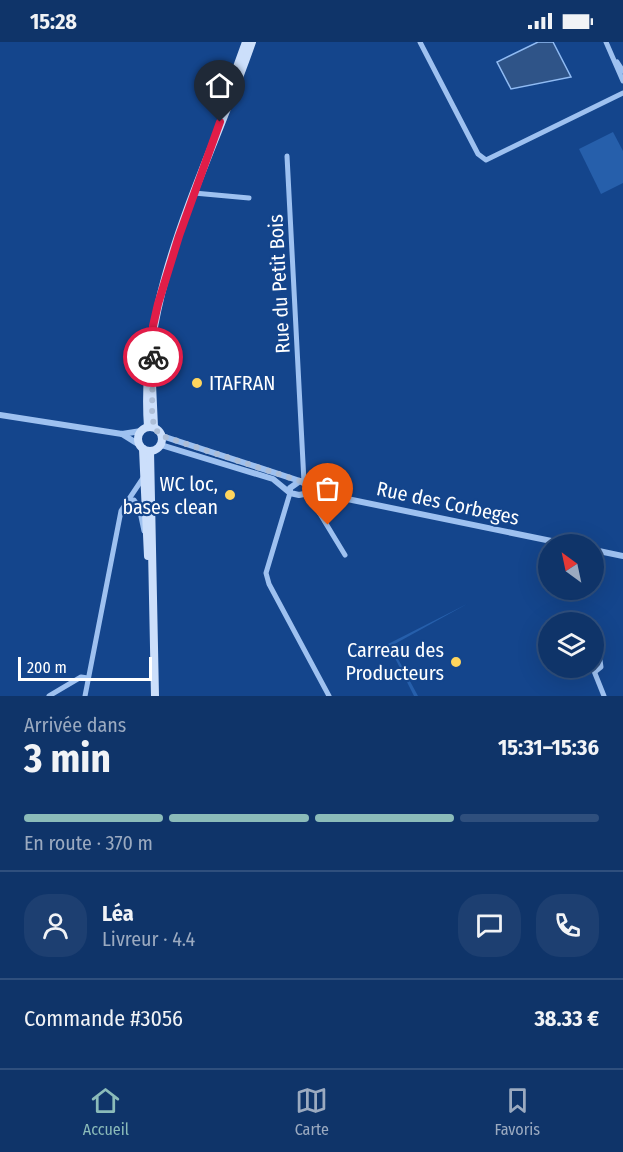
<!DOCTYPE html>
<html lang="fr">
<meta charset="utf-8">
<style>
body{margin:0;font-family:"Fira Sans Condensed",sans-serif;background:#1d3f71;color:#f1f3f6;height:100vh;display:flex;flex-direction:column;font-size:22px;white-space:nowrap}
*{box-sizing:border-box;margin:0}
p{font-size:20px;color:#9baac0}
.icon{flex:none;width:33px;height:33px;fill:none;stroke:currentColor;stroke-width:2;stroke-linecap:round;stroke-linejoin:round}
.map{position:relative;height:654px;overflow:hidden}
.details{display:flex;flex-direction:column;background:#0f3469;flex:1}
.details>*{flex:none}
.needle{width:39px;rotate:327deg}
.controls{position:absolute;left:538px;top:492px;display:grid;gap:12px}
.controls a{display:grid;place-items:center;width:66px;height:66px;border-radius:50%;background:#0f3469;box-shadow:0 6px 24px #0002,0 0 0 2px #2f4f7d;font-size:30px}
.scale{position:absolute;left:18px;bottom:15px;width:134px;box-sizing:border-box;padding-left:6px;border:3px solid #fff;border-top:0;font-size:16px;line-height:21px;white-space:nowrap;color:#fff;-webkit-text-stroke:4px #14458c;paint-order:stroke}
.pin{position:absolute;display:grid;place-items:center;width:51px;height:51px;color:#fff;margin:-62px -26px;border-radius:50% 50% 50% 0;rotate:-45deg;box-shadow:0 0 6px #0007}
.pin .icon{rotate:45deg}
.courier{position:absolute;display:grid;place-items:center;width:60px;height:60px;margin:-30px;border:4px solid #e11d48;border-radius:50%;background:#fff;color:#222;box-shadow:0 2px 8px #0007}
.head em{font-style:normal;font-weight:700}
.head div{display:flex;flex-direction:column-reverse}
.head{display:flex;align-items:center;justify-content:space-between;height:102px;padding:0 24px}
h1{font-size:39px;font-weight:700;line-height:45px}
.bar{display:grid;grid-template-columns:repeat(4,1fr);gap:9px 6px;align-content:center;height:72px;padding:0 24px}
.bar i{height:8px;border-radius:4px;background:#2f4f7d}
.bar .current{background:#8bbbb9}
.bar p{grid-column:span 4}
.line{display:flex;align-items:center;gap:15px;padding:0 24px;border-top:2px solid #2f4f7d}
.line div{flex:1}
.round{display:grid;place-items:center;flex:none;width:63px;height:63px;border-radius:24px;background:#1d3f71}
.status{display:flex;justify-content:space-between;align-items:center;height:42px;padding:0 30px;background:#0f3469;direction:ltr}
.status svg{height:16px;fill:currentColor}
.tabs{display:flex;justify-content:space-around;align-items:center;height:84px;border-top:2px solid #2f4f7d;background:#0f3469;font-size:16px;color:#9baac0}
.tabs a{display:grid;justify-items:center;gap:3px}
.tabs .current{color:#8bbbb9}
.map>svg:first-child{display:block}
.green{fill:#265fab}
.water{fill:#2f5488;stroke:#90bbf3;stroke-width:1.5}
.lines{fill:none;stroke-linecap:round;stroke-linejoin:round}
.minor{stroke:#9ec1f0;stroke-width:5}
.tertiary{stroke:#9ec1f0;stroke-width:6}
.secondary{stroke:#ccdffb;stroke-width:8}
.done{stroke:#adbed7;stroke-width:6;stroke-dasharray:0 10.8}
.route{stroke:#e11d48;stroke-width:8}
.poi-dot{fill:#ffd55d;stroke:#14458c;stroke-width:2}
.labels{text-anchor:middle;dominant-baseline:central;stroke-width:4.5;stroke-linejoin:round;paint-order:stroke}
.street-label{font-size:20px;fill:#fff;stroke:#14458c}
.poi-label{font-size:20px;fill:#fff;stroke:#14458c;text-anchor:end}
</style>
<div class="status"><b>15:28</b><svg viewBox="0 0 49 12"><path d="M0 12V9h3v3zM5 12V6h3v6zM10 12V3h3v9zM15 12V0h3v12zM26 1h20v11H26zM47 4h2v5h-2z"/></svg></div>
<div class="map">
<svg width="623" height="654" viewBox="0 0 623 654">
<rect width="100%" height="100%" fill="#14458c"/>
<g class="green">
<path d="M613 90 623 109V141L601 152 579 107Z"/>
<path d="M467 562 391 604 418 654H414L388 602Z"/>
</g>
<path class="water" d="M538 0H553L571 35 511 47 497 20Z"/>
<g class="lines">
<g class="minor">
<path d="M420 0 478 112 486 118 623 51"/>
<path d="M606 0 623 39"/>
<path d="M617 20 623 29"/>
<path d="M287 114 304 440"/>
<path d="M194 151 249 156"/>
<path d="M290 451 266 531 269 542 329 654"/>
<path d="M308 452 345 513"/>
<path d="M126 459 134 458 139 465 144 489"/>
<path d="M589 626 596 629 601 625 600 618 594 616"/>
<path d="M594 629 604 654"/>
<path d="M49 654 81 635 88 636"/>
<path d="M85 654 121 469 143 436"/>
</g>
<g class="tertiary">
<path d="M0 373 122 392 141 389"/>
<path d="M122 392 138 402"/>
<path d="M162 394 300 439"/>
<path d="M161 403 273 437 290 451"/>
<path d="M300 439 311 445 309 451 299 453 290 451V446Z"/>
<path d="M309 451 323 452 566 502"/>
<path d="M594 508 623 514"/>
</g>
<g class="secondary">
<path d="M225 58 246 0"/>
<path d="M152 342 154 385"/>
<circle cx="150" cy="397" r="12"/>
<path d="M148 385C138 248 209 125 252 0"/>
<path d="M143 407 148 514"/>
<path d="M150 409 155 654"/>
</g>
</g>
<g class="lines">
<path class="done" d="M153 315 152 368 154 386 162 394 309 442 311 445 308 452 328 483"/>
<path class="route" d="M153 315V284L158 262 179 194 220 80"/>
</g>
<g class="poi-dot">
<circle cx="197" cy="341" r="6"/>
<circle cx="230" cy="453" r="6"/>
<circle cx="456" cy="620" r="6"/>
</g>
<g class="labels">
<g class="street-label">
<text transform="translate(279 242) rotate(-93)">Rue du Petit Bois</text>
<text transform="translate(448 461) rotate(12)">Rue des Corbeges</text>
</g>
<g class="poi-label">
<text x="209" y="341" text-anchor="start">ITAFRAN</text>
<text x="218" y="442">WC loc,<tspan x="218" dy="23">bases clean</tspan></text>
<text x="444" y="608">Carreau des<tspan x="444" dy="23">Producteurs</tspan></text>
</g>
</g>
</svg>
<div class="controls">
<a><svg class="needle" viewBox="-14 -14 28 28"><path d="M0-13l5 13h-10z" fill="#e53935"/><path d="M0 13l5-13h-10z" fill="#9baac0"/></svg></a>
<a><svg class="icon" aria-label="layers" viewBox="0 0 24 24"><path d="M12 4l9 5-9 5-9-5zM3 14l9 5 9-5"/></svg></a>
</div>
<div class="scale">200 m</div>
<div class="pin" style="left:328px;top:483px;background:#ea580c"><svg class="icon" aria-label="bag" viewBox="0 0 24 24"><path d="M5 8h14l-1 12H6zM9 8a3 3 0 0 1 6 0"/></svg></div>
<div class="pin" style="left:220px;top:80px;background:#1f2937"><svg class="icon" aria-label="home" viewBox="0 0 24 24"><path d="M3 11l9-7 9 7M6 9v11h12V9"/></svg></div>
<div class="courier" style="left:153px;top:315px"><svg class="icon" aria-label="bike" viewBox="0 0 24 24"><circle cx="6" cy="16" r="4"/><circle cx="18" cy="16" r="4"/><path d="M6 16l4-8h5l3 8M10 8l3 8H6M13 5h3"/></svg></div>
</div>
<section class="details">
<div class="head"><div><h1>3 min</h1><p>Arrivée dans</p></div><em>15:31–15:36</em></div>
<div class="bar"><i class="current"></i><i class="current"></i><i class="current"></i><i></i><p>En route · 370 m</p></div>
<div class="line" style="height:108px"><a class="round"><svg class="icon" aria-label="person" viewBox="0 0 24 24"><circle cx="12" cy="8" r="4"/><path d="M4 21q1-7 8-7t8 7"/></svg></a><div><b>Léa</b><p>Livreur · 4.4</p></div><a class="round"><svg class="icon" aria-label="chat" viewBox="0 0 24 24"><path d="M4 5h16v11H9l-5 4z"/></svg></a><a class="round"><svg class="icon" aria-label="phone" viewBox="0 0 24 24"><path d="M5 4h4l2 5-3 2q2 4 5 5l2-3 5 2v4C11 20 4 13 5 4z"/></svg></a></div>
<div class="line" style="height:78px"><div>Commande #3056</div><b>38.33 €</b></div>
</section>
<nav class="tabs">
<a class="current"><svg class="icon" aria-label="home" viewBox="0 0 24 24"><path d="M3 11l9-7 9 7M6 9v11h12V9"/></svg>Accueil</a>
<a><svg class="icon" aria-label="map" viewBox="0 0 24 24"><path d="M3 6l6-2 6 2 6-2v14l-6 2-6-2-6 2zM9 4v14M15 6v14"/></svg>Carte</a>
<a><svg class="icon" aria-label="saved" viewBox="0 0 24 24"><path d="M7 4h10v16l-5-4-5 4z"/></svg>Favoris</a>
</nav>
